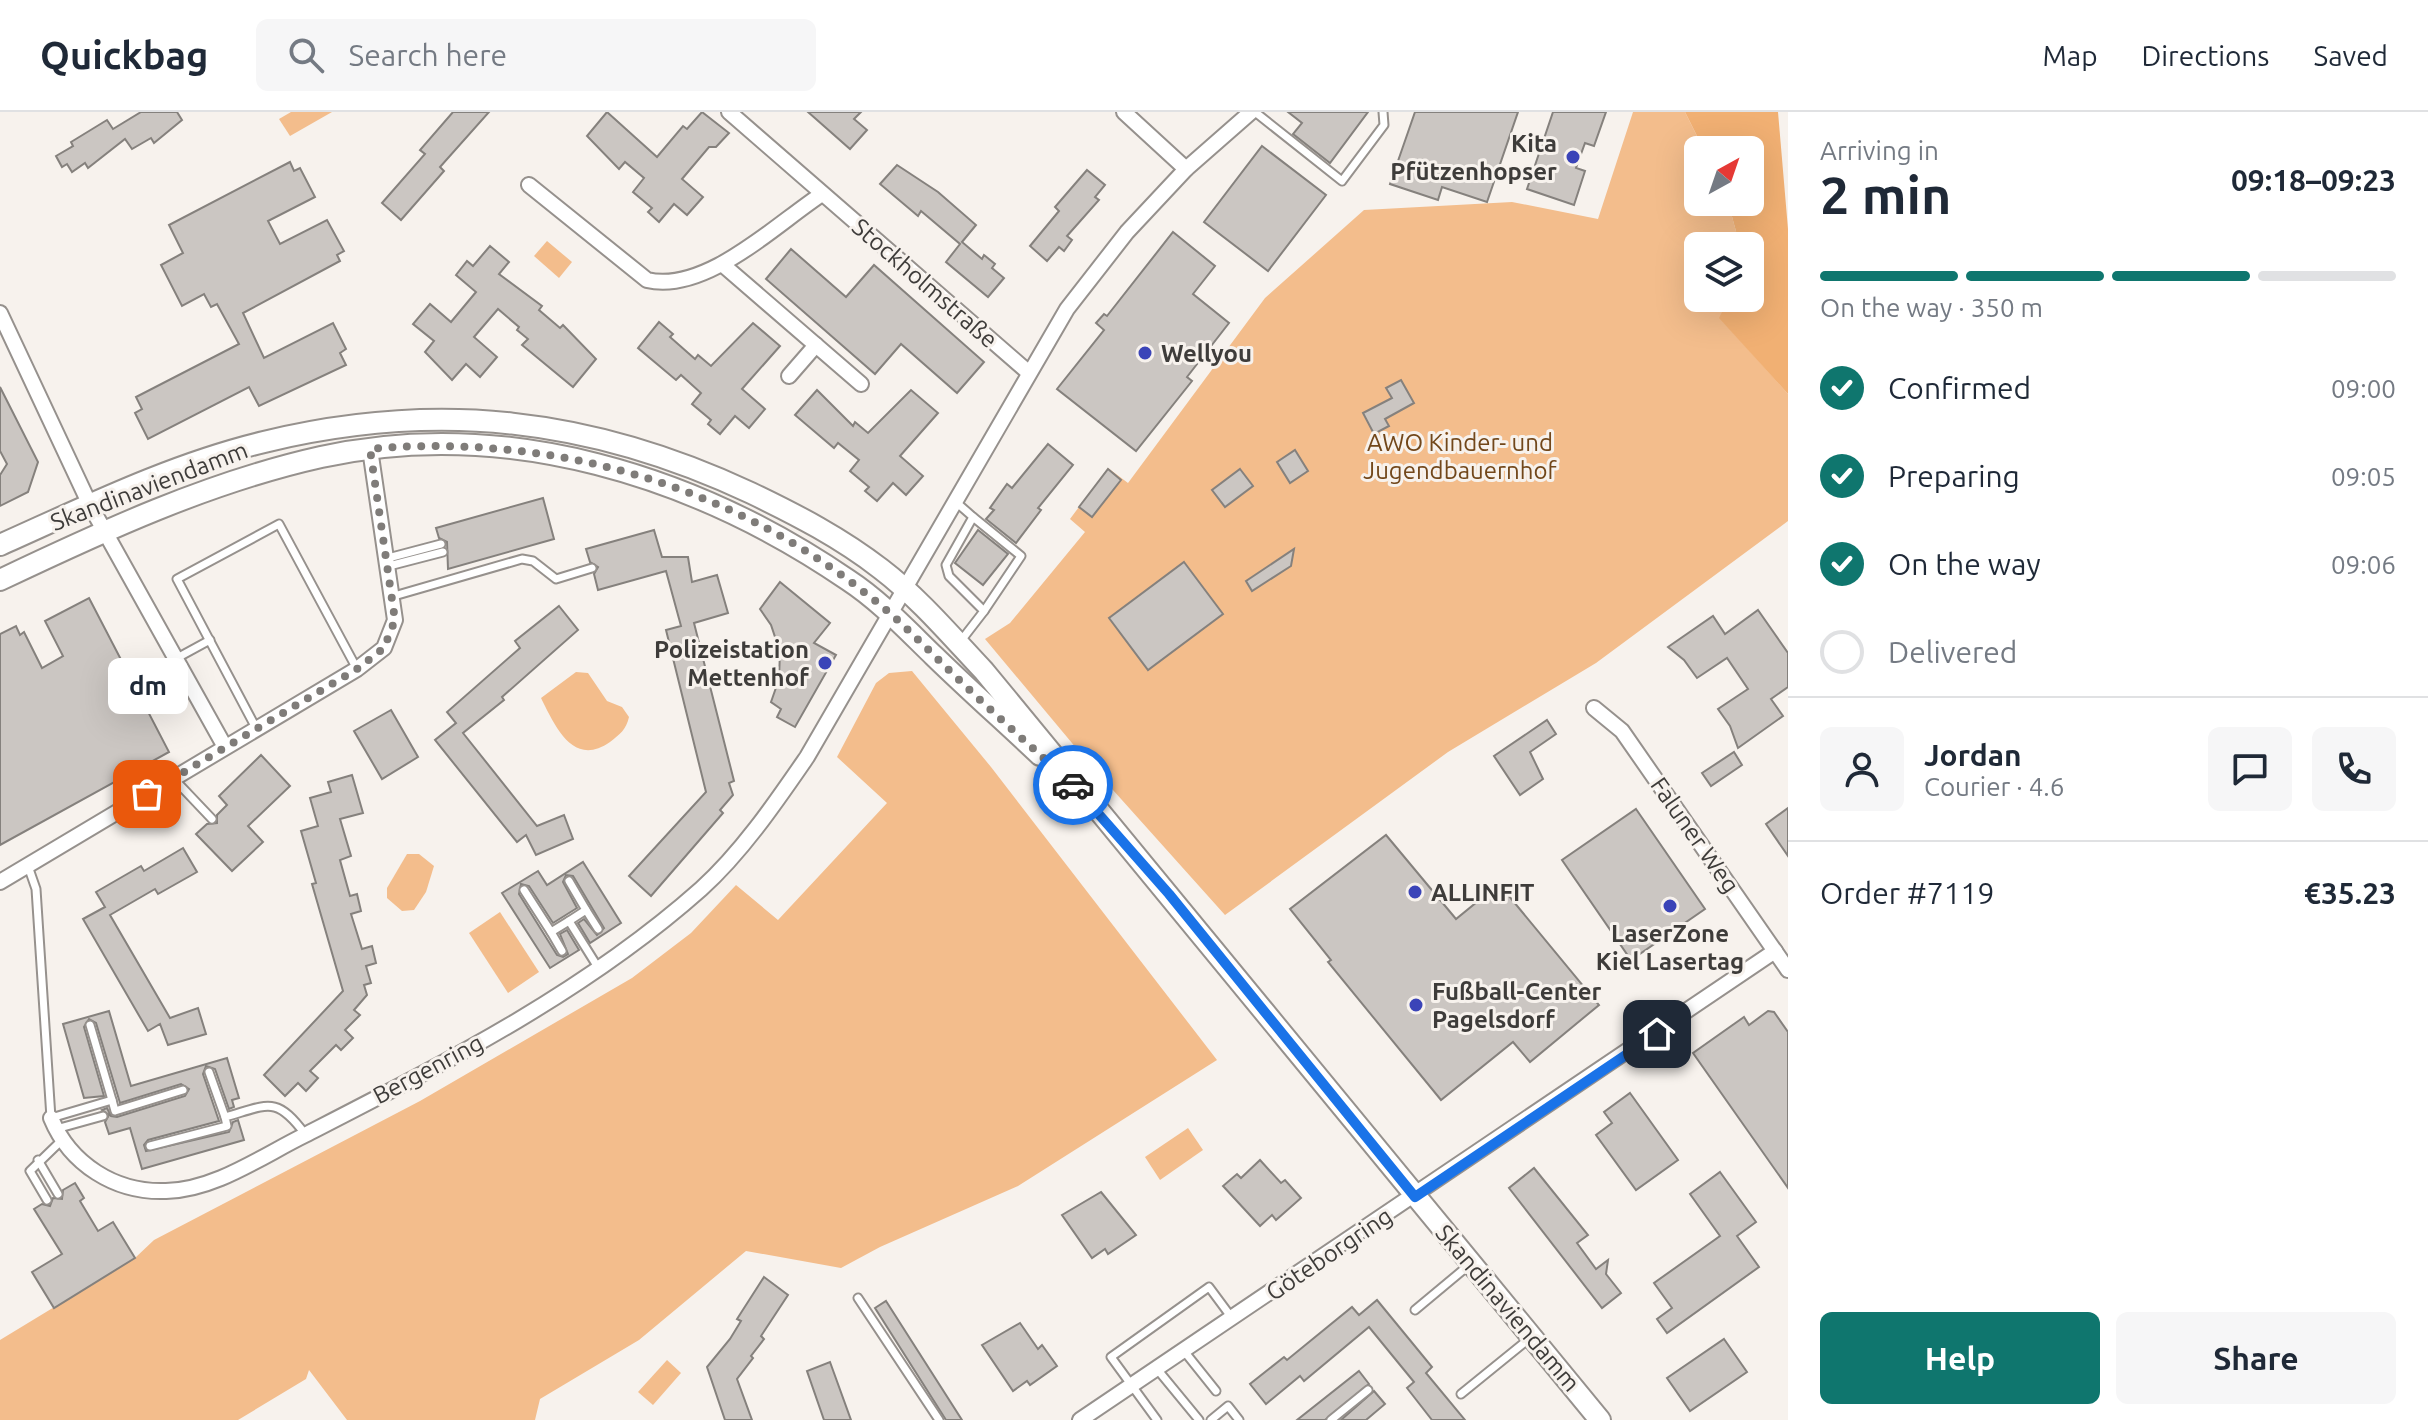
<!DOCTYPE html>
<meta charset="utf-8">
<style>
body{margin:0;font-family:Ubuntu,sans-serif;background:#f6f6f7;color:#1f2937;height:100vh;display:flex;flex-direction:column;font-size:30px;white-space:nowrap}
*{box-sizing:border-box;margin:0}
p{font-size:26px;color:#747a83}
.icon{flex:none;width:44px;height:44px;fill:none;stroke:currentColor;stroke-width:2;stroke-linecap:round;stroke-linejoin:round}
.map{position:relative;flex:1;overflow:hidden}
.sheet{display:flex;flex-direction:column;background:#fff;width:640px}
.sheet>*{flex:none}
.needle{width:52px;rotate:40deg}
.fabs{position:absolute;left:1684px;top:24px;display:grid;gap:16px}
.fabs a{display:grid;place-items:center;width:80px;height:80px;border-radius:12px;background:#fff;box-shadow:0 8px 32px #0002;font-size:40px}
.pin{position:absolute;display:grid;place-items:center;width:68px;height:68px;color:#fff;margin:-34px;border-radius:16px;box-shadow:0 4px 12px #0006}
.courier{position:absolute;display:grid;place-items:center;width:80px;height:80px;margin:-40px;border:6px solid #1a73e8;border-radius:50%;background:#fff;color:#222;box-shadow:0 2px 10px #0007}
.bubble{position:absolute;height:56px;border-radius:12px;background:#fff;box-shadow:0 8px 32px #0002;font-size:26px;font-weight:700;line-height:56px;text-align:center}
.head em{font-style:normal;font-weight:700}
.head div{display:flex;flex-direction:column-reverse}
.head{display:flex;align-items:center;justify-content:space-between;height:136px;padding:0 32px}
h1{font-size:52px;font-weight:700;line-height:60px}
.bar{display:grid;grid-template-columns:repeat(4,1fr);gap:12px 8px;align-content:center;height:96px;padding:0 32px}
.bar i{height:10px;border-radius:6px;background:#e0e1e3}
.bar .selected{background:#0f766e}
.bar p{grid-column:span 4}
.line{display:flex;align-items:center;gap:20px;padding:0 32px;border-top:2px solid #e0e1e3}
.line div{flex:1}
.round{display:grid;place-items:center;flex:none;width:84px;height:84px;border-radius:12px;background:#f6f6f7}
ol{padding:0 32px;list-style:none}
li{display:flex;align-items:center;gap:24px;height:88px}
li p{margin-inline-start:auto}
li .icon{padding:8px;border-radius:50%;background:#0f766e;color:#fff;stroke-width:4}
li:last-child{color:#747a83}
li i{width:44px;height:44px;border:4px solid #e0e1e3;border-radius:50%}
.button{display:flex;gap:16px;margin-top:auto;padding:16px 32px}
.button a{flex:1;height:92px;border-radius:12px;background:#0f766e;color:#fff;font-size:32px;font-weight:700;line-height:92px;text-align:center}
.button a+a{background:#f6f6f7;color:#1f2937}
header{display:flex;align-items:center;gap:48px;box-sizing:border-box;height:112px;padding:0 40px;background:#fff;border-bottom:2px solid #e0e1e3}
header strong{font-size:38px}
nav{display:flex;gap:44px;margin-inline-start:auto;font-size:28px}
.search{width:560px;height:72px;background:#f6f6f7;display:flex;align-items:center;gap:20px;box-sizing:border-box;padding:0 28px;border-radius:12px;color:#747a83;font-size:30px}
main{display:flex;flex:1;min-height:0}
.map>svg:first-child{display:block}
.green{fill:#f3bd8c}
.forest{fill:#f1b073}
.building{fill:#cbc6c2;stroke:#85817d;stroke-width:2}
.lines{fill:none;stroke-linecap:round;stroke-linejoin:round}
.service-casing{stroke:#96918d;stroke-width:11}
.minor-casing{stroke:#96918d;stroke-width:18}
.secondary-casing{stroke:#96918d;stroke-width:24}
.service{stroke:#fff;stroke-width:7}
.minor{stroke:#fff;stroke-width:14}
.secondary{stroke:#fff;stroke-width:20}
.done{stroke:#7f7c79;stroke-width:8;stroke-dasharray:0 14.4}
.route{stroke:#1a73e8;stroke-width:10}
.poi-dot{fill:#3b44b8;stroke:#f7f2ed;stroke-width:3}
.labels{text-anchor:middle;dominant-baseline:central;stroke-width:6;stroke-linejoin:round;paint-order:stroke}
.poi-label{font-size:24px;font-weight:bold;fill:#3e3c3a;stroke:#f7f2ed;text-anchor:start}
.street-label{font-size:24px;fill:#3e3c3a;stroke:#f7f2ed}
.park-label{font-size:24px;fill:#72471a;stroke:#f7f2ed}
</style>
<header>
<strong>Quickbag</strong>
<div class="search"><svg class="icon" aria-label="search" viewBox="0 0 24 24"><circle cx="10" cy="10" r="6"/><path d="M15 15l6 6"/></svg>Search here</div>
<nav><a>Map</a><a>Directions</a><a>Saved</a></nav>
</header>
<main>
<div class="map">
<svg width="1788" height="1308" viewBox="0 0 1788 1308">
<rect width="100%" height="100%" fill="#f7f2ed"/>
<g class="green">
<path d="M291 0H332L290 24 279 7Z"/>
<path d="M1633 0H1685L1704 38H1698V90H1728L1740 134H1698V186H1729L1720 206 1788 282V409L1596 551 1448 640 1225 803 1087 649 985 527 1010 511 1085 420 1070 407 1108 356 1128 371 1265 186 1364 98 1512 90 1598 107Z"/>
<path d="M547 129 572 150 559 166 534 144Z"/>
<path d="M912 559 991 655 1217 948 1018 1074 880 1135 841 1156 746 1139 639 1228 540 1287 535 1308H347L309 1258 306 1267 238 1308H0V1228L135 1146 154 1128 420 989 632 866 691 821 736 773 778 808 887 691 837 645 876 571 889 561Z"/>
<path d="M576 560 588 561 607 589 622 595 629 605C626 618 620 622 610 630 573 656 555 614 541 586Z"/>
<path d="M407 742H419L434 754 426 780 414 798 402 799 387 786V776Z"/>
<path d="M500 800 539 860 508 881 469 821Z"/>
<path d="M1188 1016 1203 1038 1160 1068 1145 1045Z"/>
<path d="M667 1248 681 1261 653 1293 638 1280Z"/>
</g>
<path class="forest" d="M1685 0H1778L1788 117V282L1719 206 1729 186H1750V134H1740L1728 90H1750V38H1704Z"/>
<g class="building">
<path d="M141 0H177L182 8 154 31 151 26 132 37 125 27 88 56 85 51 72 60 67 52 62 55 56 44 73 34 71 30 107 8 113 17Z"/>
<path d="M453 0H489L440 55 444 59 401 108 382 91 425 42 420 38Z"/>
<path d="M607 0 657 45 683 14 687 17 702 0 729 21 716 35H709L682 67 703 85 687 103 674 92 659 110 648 100 652 96 633 80 644 66 625 50 619 57 587 24Z"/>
<path d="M808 0H861L854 7 867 18 850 37Z"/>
<path d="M1288 0H1368L1330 51 1293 22 1302 11Z"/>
<path d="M1415 0H1518L1487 90 1442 75 1438 88 1390 72Z"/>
<path d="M1553 0H1606L1594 34 1585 31 1576 56 1585 59 1574 93 1527 77Z"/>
<path d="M1262 34 1326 83 1268 159 1204 110Z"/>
<path d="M290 50 294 59 300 56 315 85 268 109 280 132 327 108 344 139 337 143 340 149 243 201 264 246 333 211 346 237 340 241 346 253 259 294 249 275 148 327 135 301 142 297 136 285 239 232 217 192 211 195 204 182 182 194 161 153 183 141 169 113Z"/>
<path d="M897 53 938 80 976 113 962 130 982 147 984 143 995 152 992 156 1004 166 988 185 946 150 960 132 921 99 918 104 880 72Z"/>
<path d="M1087 58 1105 73 1095 85 1099 88 1067 124 1072 128 1064 139 1059 135 1047 149 1030 134 1059 99 1055 95Z"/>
<path d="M1173 120 1215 154 1193 182 1229 211 1187 265 1192 269 1136 339 1057 277 1104 218 1096 211 1104 202 1107 204Z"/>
<path d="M490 134 509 150 499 162 542 194 539 198 560 216 563 213 596 247 573 275 522 233 528 227 517 218 519 215 498 197 474 225 497 245 480 265 466 252 452 268 425 240 434 229 413 212 430 192 451 210 476 180 456 163 467 149 473 154Z"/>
<path d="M791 137 846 185 874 153 984 250 957 281 901 232 875 262 766 167Z"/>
<path d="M659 210 673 222 670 225 695 247 698 243 711 254 753 211 780 234 742 277 765 297 749 316 735 304 720 322 708 312 711 308 692 292 701 281 681 263 676 268 638 236Z"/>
<path d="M1401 268 1414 291 1385 307 1389 314 1374 322 1363 301 1392 286 1386 276Z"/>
<path d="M0 275 38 350 28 380 0 394V363L7 352 0 339Z"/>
<path d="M817 278 853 314 855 310 868 321 911 278 938 301 900 344 923 364 906 383 893 371 877 389 865 379 869 375 850 359 859 348 838 331 834 336 795 303Z"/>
<path d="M1048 332 1073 353 1038 396 1041 398 1016 431 986 407 994 398 990 396 1007 372 1012 376Z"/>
<path d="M1295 338 1308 359 1290 371 1277 350Z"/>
<path d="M1108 357 1121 368 1092 405 1079 395Z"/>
<path d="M1240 357 1253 374 1225 395 1212 378Z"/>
<path d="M543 386 554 427 448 457 447 430 439 426 436 416Z"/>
<path d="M654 418 662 445H688L692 470 717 463 728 501 694 511 734 669 729 671 733 683 720 698 723 701 651 784 629 764 706 680 666 518 681 514 666 459 598 478 594 462 598 455 590 450 586 437Z"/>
<path d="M978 418 1008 442 983 473 955 451Z"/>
<path d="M1294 437 1291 454 1252 479 1246 469Z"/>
<path d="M1184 450 1223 502 1148 558 1109 506Z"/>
<path d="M780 470 830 511 814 531 836 543 795 615 777 605 781 597 771 590 779 567 780 540 771 513 760 497Z"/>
<path d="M89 486 169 640 0 733V522L16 514 20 523 24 520 42 556 63 544 45 509Z"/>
<path d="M559 494 578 518 502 585 504 588 463 621 537 714 564 703 573 727 536 743 526 723 517 730 435 628 456 611 447 600 520 536 515 529Z"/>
<path d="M1758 498 1788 541V575L1771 587 1783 604 1738 636 1730 614 1718 597 1748 577 1727 546 1697 566 1684 548 1668 535 1713 504 1725 522Z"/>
<path d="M391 598 418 645 382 667 354 619Z"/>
<path d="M1547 608 1556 622 1530 640 1543 667 1520 683 1494 644Z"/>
<path d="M1734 640 1742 653 1711 674 1702 661Z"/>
<path d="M261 643 290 674 248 714 263 730 232 759 196 722 207 712 217 711V703L227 693 219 684Z"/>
<path d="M352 663 363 701 340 707 351 744 340 748 350 784 357 782 361 799 351 802 362 837 372 834 376 851 366 854 371 871 364 873 367 883 354 898 360 903 345 918 353 926 341 938 336 933 310 959 318 966 306 979 298 971 285 984 264 963 343 879 312 772 316 771 301 719 318 714 310 686 331 680 328 670Z"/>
<path d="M1788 696V744L1766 712Z"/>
<path d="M1636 697 1705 797 1631 848 1562 748Z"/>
<path d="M1386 723 1456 807 1499 772 1599 893 1530 950 1513 930 1441 988 1328 850 1331 848 1290 797Z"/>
<path d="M183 736 197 760 158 782 155 777 110 803 170 906 198 896 206 922 168 933 160 912 148 919 83 807 105 795 96 780 141 754 144 759Z"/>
<path d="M583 750 621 811 590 831 578 811 584 807 597 823 604 816 573 764 566 763 563 770 577 796 553 811 529 774 521 772 519 782 557 843 563 845 568 842 560 822 567 818 579 838 550 856 502 781 538 759 547 773Z"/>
<path d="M109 899 131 974 227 946 239 986 232 988 234 995 229 997 215 957 206 954 203 962 219 1009 148 1028 144 1033 146 1039 229 1020 233 1010 238 1008 244 1028 142 1057 130 1016 109 1022 105 1010 109 1003 102 998 107 996 111 1004 117 1005 185 984 189 977 181 972 120 991 96 911 89 907 84 915 104 984 84 986 63 912Z"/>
<path d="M1768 899 1774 900 1788 920V1076L1693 941 1744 905 1749 913Z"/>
<path d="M1630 981 1678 1048 1636 1078 1596 1023 1612 1011 1604 1000Z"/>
<path d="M1260 1048 1281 1071 1285 1068 1301 1086 1276 1108 1272 1103 1260 1114 1223 1074 1237 1062 1241 1066Z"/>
<path d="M1534 1056 1588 1123 1577 1131 1596 1157 1608 1148 1606 1162 1621 1181 1602 1196 1509 1076Z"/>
<path d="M1720 1060 1756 1110 1737 1124 1759 1155 1667 1221 1657 1207 1672 1196 1654 1171 1720 1124 1690 1082Z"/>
<path d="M75 1071 84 1086 80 1089 98 1119 113 1110 135 1146 54 1196 32 1160 62 1142 34 1097 42 1092 50 1094 53 1086 62 1087 63 1078Z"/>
<path d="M1101 1080 1136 1123 1108 1142 1105 1137 1092 1146 1062 1103Z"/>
<path d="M764 1165 788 1183 761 1224 764 1227 751 1244 753 1246 737 1267 752 1308H725L707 1255 730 1227 741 1209 737 1207Z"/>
<path d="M1377 1188 1432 1255 1426 1261 1465 1308H1432L1407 1276 1414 1270 1369 1215 1304 1269 1300 1264 1266 1292 1250 1272 1284 1245 1287 1248 1352 1195 1359 1203Z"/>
<path d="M886 1189 962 1308H946L875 1196Z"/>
<path d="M1020 1211 1038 1237 1042 1233 1057 1254 1030 1273 1027 1269 1013 1279 982 1233Z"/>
<path d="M1724 1227 1747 1260 1690 1299 1667 1266Z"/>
<path d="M830 1250 851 1308H824L807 1259Z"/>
<path d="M1359 1259 1369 1272 1325 1308H1297Z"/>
<path d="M1374 1279 1385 1292 1366 1308H1341Z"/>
</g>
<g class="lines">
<g class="service-casing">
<g id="service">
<path d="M1255 0 1342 69 1384 13 1383 0"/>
<path d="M956 390 973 405 946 453 949 464 984 499 960 530"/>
<path d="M973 405 1021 444 984 499"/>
<path d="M388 446 441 432"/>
<path d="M389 454 443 440"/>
<path d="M394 484 522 447 533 449 556 467 592 456"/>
<path d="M177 546 210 528"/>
<path d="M256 616 177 467 279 412 357 557"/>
<path d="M174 667 212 707"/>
<path d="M28 754 36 777 51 1006 112 988 90 913"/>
<path d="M569 769 586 798 569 809 599 857"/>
<path d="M524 778 551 820 569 809"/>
<path d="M586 798 598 817"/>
<path d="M551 820 562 839"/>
<path d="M209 960 225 1005"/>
<path d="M112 988 115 999 183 978"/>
<path d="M56 1017 103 1004"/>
<path d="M150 1034 227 1014 225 1005C268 993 276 983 305 1022"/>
<path d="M38 1048 58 1082"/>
<path d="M47 1088 30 1059 61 1029"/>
<path d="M858 1186 939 1308"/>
<path d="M1415 1198 1469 1153"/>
<path d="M1184 1239 1216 1279"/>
<path d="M1157 1257 1199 1308"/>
<path d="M1461 1282 1530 1226"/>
<path d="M1157 1308 1111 1245 1209 1175 1232 1206"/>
<path d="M1211 1308 1228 1294 1239 1308"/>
<path d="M1331 1308 1368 1278"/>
</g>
</g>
<g class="minor-casing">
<g id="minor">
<path d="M729 0 1028 260"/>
<path d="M1124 0 1186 57"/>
<path d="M529 73 647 168C705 182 775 113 822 82"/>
<path d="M722 152 861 272"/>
<path d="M0 201 90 393 225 635"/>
<path d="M789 264 816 233"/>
<path d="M1594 596 1622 619 1788 858"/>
<path d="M0 770 357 557 384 536 395 508 370 337"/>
<path d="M51 1006C70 1052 115 1081 166 1079 215 1078 262 1044 305 1023 443 952 584 881 701 777 742 740 776 690 807 645L1067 197 1127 120 1186 57 1251 0"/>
<path d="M1080 1308 1775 839"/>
</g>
</g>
<g class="secondary-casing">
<g id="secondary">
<path d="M0 433C85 395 172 352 264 330 437 288 591 306 751 381 797 403 841 426 881 457 919 486 951 524 984 559L1600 1308"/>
<path d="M0 468C103 419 209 370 321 345 506 304 696 364 848 468 880 489 907 518 934 544 969 578 1005 610 1040 643"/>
</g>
</g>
<use href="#service" class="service"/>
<use href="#minor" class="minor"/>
<use href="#secondary" class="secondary"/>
</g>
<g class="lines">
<path class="done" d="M147 682 357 557 384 536 395 508 370 337C546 321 724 370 864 480 896 504 924 534 953 562 992 600 1033 636 1073 673"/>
<path class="route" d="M1073 673 1169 782 1415 1085 1657 922"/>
</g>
<g class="poi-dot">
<circle cx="1573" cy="45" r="8"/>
<circle cx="1145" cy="241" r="8"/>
<circle cx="825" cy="551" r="8"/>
<circle cx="1415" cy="780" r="8"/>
<circle cx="1670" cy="794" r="8"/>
<circle cx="1416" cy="893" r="8"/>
</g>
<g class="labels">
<g class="poi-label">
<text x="1557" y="31" text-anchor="end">Kita<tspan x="1557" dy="28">Pfützenhopser</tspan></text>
<text x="1161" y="241">Wellyou</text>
<text x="809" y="537" text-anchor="end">Polizeistation<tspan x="809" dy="28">Mettenhof</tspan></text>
<text x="1431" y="780">ALLINFIT</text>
<text x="1670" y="821" text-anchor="middle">LaserZone<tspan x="1670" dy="28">Kiel Lasertag</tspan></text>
<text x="1432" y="879">Fußball-Center<tspan x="1432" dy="28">Pagelsdorf</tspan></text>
</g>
<g class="street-label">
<text transform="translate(925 171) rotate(41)">Stockholmstraße</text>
<text transform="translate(149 374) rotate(-21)">Skandinaviendamm</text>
<text transform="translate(1695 723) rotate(55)">Faluner Weg</text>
<text transform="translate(428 957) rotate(-28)">Bergenring</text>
<text transform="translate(1329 1142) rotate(-34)">Göteborgring</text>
<text transform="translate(1508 1196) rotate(50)">Skandinaviendamm</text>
</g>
<g class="park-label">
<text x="1460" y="330">AWO Kinder- und<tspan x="1460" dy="28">Jugendbauernhof</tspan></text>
</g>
</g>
</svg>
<div class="fabs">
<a><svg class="needle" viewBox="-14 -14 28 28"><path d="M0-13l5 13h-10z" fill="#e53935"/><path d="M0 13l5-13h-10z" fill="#747a83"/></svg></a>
<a><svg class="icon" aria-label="layers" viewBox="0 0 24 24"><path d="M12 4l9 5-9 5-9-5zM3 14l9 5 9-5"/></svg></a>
</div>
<div class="pin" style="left:147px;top:682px;background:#ea580c"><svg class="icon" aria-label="bag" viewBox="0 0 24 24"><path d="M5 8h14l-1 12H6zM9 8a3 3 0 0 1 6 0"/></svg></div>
<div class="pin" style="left:1657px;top:922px;background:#1f2937"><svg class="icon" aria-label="home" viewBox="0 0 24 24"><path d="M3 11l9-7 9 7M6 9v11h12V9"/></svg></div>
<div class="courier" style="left:1073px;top:673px"><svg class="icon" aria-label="car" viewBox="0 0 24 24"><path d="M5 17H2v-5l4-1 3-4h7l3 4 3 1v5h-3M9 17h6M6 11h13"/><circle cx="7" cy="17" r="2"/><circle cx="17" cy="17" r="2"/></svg></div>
<div class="bubble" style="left:108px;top:546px;width:80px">dm</div>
</div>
<section class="sheet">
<div class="head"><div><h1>2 min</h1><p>Arriving in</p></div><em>09:18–09:23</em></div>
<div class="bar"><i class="selected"></i><i class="selected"></i><i class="selected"></i><i></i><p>On the way · 350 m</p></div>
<ol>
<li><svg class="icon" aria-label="check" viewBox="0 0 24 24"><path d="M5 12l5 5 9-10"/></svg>Confirmed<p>09:00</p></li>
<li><svg class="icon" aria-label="check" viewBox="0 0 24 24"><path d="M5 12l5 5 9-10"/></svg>Preparing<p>09:05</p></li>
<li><svg class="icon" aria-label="check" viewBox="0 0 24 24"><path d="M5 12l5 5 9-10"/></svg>On the way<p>09:06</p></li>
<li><i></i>Delivered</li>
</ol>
<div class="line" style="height:144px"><a class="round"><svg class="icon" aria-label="person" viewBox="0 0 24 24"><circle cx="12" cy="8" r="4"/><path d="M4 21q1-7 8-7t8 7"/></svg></a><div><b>Jordan</b><p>Courier · 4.6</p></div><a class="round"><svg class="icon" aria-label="chat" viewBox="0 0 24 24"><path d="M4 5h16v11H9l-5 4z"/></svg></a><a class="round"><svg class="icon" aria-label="phone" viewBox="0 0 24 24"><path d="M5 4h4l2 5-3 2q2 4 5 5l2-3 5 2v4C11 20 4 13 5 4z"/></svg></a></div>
<div class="line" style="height:104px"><div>Order #7119</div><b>€35.23</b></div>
<div class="button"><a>Help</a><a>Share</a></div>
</section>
</main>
